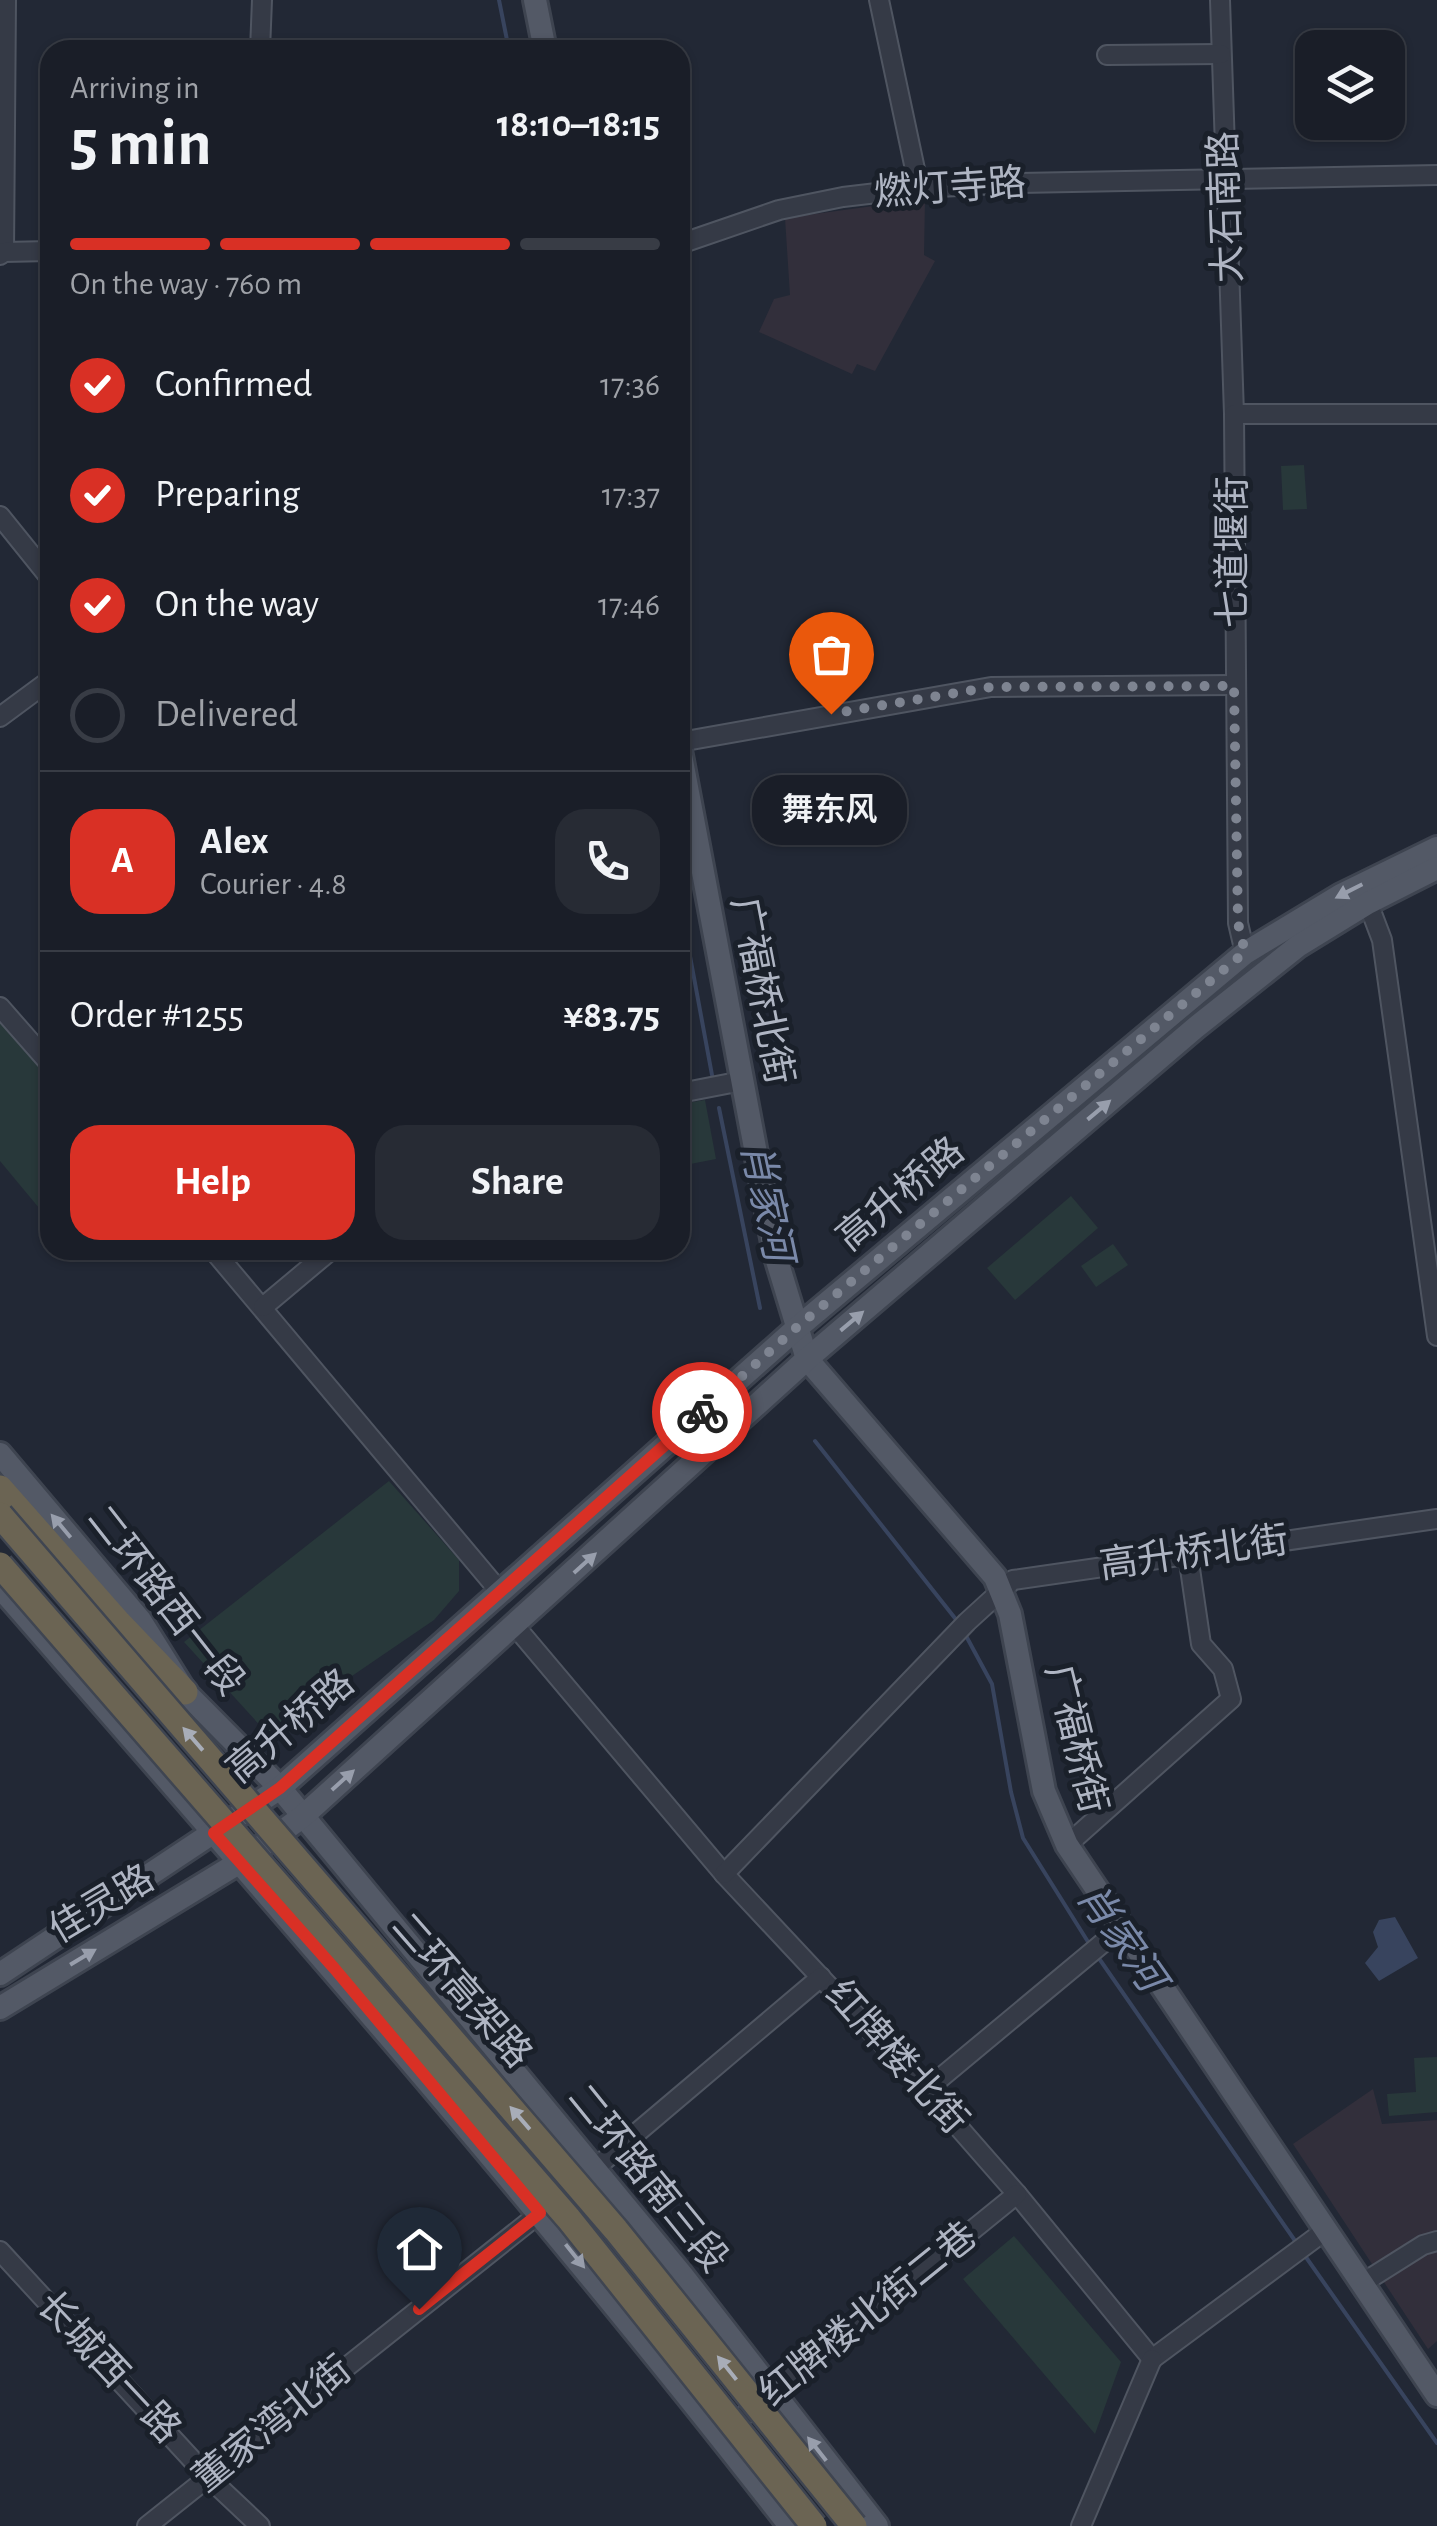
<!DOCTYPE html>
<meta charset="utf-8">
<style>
body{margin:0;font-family:"Alegreya Sans","Noto Sans SC",sans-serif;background:#272b34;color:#f1f3f6;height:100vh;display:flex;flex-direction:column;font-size:38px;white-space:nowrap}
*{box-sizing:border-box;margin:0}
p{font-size:32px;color:#9fa2a8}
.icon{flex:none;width:55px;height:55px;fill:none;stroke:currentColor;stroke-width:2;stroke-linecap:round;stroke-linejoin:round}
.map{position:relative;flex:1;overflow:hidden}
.sheet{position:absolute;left:40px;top:40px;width:650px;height:1220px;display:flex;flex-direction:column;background:#1a1e28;border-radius:30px;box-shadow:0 2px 8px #0004,0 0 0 2px #383c45}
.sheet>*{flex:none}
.controls{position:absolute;left:1295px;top:30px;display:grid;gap:20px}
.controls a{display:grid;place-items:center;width:110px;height:110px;border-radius:20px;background:#1a1e28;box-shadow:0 2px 8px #0004,0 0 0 2px #383c45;font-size:50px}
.pin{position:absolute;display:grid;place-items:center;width:85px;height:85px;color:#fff;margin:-102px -42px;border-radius:50% 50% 50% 0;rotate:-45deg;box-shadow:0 0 10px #0007}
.pin .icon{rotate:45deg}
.courier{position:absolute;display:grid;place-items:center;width:100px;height:100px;margin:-50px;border:8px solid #d93025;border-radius:50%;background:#fff;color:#222;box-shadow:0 2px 12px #0007}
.bubble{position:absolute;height:70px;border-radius:30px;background:#1a1e28;box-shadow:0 2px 8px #0004,0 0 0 2px #383c45;font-size:32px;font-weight:600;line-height:70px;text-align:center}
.headline em{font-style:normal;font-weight:600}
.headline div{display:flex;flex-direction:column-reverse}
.headline{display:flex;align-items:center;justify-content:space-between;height:170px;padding:0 30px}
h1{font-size:65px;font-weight:600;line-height:75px}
.bar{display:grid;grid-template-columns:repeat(4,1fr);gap:15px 10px;align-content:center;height:120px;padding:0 30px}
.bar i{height:12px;border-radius:8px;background:#383c45}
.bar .current{background:#d93025}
.bar p{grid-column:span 4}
.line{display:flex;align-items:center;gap:25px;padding:0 30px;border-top:2px solid #383c45}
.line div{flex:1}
.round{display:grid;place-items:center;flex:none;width:105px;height:105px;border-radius:30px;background:#272b34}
ol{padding:0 30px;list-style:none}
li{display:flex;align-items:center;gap:30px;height:110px}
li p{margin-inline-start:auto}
li .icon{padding:10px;border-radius:50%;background:#d93025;color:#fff;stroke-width:4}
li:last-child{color:#9fa2a8}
li i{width:55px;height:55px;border:5px solid #383c45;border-radius:50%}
.action{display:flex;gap:20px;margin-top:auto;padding:20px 30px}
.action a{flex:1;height:115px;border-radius:30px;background:#d93025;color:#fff;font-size:40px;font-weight:600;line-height:115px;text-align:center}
.action a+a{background:#272b34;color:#f1f3f6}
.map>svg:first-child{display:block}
.medical{fill:#322f3b}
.green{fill:#28383a}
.water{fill:#38445e}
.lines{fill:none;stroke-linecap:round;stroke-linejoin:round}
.stream{stroke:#38445e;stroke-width:4}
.minor-casing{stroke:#4f5561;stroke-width:22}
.major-casing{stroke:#3e4450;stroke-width:28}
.highway-casing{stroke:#3f4551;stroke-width:30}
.minor{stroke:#353a46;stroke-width:18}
.major{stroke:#535966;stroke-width:22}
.highway{stroke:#6b6453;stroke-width:25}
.highway-bridge-casing{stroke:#3f4551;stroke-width:30;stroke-linecap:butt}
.highway-bridge{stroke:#6b6453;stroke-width:25}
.oneway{fill:#989eac}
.oneway2{fill:#a8adb8}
.done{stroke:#7e8491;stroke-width:10;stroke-dasharray:0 18}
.route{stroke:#d93025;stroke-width:12}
.labels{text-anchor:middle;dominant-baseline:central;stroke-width:10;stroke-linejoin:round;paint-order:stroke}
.street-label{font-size:38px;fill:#afb5c3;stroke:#1a202a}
.water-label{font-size:40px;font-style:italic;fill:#7a89a9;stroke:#1a202a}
</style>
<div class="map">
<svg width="1437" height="2526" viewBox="0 0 1437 2526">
<rect width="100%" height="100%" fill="#222835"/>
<g class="medical">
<path d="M925 199 924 255 935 261 875 371 857 364 852 374 759 332 774 299 790 295 785 218Z"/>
<path d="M1373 2089 1382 2124 1437 2120V2341L1428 2349 1293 2144Z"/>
</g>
<g class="green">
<path d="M143 42H240L239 50H143Z"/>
<path d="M41 114H50V195L39 194Z"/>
<path d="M1304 465 1307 509 1283 510 1281 466Z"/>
<path d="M0 1020 50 1077 49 1220 0 1161Z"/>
<path d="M705 1100 716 1159 680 1166V1104Z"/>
<path d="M1071 1196 1098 1228 1015 1300 987 1268Z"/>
<path d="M1113 1244 1128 1265 1096 1287 1081 1266Z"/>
<path d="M389 1481 459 1560V1591L434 1620 349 1678 286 1733 265 1731 184 1642Z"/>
<path d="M1437 2057V2112L1389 2116 1387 2094 1416 2092 1414 2058Z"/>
<path d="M1014 2236 1121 2362 1095 2434 963 2279Z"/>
</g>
<path class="water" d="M1395 1917 1418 1958 1379 1981 1365 1963 1378 1947 1373 1932 1379 1920Z"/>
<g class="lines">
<g class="stream">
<path d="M499 0 509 50"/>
<path d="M680 902 712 1075"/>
<path d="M719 1108 760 1308"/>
<path d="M815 1441 958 1622"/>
<path d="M965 1634 992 1684 1011 1792 1023 1838 1090 1945"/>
<path d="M1098 1957 1298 2245"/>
<path d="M1303 2253 1437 2443"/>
</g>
<g class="minor-casing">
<g id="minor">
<path d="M879 0 919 188"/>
<path d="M1220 0 1234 414"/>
<path d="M260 50 262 0"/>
<path d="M1107 55 1221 54"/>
<path d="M680 244 779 210 843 197 919 188 1019 183 1437 175"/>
<path d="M4 252 6 0"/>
<path d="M0 255 4 252 50 251"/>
<path d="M0 516 50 578"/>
<path d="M0 717 50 680"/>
<path d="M680 742 991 687 1234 685"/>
<path d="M1368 903 1382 940 1437 1336"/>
<path d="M1245 953 1238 923 1234 414H1437"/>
<path d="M0 1007 50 1064"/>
<path d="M680 1093 742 1081"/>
<path d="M213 1250 501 1593"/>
<path d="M263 1307 331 1250"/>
<path d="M515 1626 724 1874 926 2090 1017 2194 1152 2359"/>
<path d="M1067 1845 1231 1699 1223 1669 1201 1644 1188 1555"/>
<path d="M724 1874 967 1622 1013 1580 1437 1519"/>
<path d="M926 2090 1122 1927"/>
<path d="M594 2169 821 1977"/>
<path d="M0 2251 208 2477 260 2526"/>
<path d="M1361 2284 1423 2245 1437 2241"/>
<path d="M1152 2359 1326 2230"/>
<path d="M726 2430 1017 2194"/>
<path d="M147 2526 540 2213"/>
<path d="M1081 2526 1152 2359"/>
</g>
</g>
<g class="major-casing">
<g id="major">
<path d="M535 0 545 50"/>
<path d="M680 750 775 1254 807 1359 995 1577 1010 1614 1044 1791 1067 1845 1437 2395"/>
<path d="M0 1454 140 1620 185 1692 280 1788 682 2275 877 2526"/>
<path d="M0 1587C269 1896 539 2203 790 2526"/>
<path d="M0 1974 280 1788 797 1328 1245 953 1341 895 1437 848"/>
<path d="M0 2008 240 1862 302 1817 807 1359 1195 1028 1298 946 1368 903 1437 868"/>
</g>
</g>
<g class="highway-casing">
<path id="highway" d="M0 1488 119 1623 185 1692"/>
</g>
<use href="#minor" class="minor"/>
<use href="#major" class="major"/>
<use href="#highway" class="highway"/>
<g class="highway-bridge-casing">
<g id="highway-bridge">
<path d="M0 1515 616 2230 854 2526"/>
<path d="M0 1565 569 2219 814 2526"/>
</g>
</g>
<use href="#highway-bridge" class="highway-bridge"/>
</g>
<defs><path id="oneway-solid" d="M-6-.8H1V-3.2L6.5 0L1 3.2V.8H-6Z" transform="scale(2.5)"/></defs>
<g class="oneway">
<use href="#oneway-solid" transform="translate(1349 891) rotate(153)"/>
<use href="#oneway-solid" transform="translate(1099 1110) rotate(-40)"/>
<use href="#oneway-solid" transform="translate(852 1321) rotate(-40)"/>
<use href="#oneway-solid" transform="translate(61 1526) rotate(-130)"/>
<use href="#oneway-solid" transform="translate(585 1563) rotate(-42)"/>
<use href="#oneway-solid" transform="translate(343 1780) rotate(-42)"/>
<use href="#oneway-solid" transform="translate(83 1957) rotate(-31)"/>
<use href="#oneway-solid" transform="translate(575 2256) rotate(51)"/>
<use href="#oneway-solid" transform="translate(817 2449) rotate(-128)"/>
</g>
<g class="oneway2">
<use href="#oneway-solid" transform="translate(193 1739) rotate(-131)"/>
<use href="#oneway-solid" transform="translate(520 2118) rotate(-131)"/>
<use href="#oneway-solid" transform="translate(727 2368) rotate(-129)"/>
</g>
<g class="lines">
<path class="done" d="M702 1412 796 1328 1245 952 1238 923 1234 686 991 687 831 714"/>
<path class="route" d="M419 2309 540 2213 334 1968 214 1833 280 1788 702 1412"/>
</g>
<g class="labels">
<g class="street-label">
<text transform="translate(950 189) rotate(-4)">燃灯寺路</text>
<text transform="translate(1227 207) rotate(-92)">大石南路</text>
<text transform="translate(1234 552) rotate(-90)">七道堰街</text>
<text transform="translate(761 991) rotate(79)">广福桥北街</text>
<text transform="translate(901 1195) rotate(-40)">高升桥路</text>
<text transform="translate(1194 1554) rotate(-8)">高升桥北街</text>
<text transform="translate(165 1601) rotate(52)">二环路西一段</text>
<text transform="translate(291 1727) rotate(-40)">高升桥路</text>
<text transform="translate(1075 1739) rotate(76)">广福桥街</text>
<text transform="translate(102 1905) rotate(-31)">佳灵路</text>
<text transform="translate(461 1991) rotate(49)">二环高架路</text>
<text transform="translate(896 2058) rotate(48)">红牌楼北街</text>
<text transform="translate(647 2179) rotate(51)">二环路南三段</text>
<text transform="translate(869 2315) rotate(-39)">红牌楼北街二巷</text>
<text transform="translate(108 2368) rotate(47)">长城西一路</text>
<text transform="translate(273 2425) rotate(-39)">董家湾北街</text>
</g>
<g class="water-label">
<text transform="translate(766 1202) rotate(78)">肖家河</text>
<text transform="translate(1120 1938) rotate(55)">肖家河</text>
</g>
</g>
</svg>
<div class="controls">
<a><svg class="icon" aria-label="layers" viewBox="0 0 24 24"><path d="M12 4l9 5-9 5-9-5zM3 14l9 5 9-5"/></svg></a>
</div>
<div class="pin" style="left:831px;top:714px;background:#ea580c"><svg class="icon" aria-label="bag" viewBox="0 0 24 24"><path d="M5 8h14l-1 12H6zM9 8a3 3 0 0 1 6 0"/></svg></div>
<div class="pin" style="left:419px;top:2309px;background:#1f2937"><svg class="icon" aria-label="home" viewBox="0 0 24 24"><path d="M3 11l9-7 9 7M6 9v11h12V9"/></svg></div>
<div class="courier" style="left:702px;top:1412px"><svg class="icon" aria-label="bike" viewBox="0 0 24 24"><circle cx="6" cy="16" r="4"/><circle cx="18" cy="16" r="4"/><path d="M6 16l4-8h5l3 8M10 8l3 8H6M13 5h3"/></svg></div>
<div class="bubble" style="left:752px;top:775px;width:155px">舞东风</div>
<section class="sheet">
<div class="headline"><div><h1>5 min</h1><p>Arriving in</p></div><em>18:10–18:15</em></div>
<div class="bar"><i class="current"></i><i class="current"></i><i class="current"></i><i></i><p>On the way · 760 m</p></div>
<ol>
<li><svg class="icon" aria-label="check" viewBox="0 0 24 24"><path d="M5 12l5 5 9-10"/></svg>Confirmed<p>17:36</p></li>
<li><svg class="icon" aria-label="check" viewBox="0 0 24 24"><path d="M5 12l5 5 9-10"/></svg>Preparing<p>17:37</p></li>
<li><svg class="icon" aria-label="check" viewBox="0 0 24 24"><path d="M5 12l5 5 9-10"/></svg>On the way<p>17:46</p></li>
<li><i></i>Delivered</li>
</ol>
<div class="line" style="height:180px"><b class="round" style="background:#d93025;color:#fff">A</b><div><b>Alex</b><p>Courier · 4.8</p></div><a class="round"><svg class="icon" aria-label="phone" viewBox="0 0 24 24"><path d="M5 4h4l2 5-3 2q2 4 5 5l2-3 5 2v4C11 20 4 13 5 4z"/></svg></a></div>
<div class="line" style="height:130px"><div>Order #1255</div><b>¥83.75</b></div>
<div class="action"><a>Help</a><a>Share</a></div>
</section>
</div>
